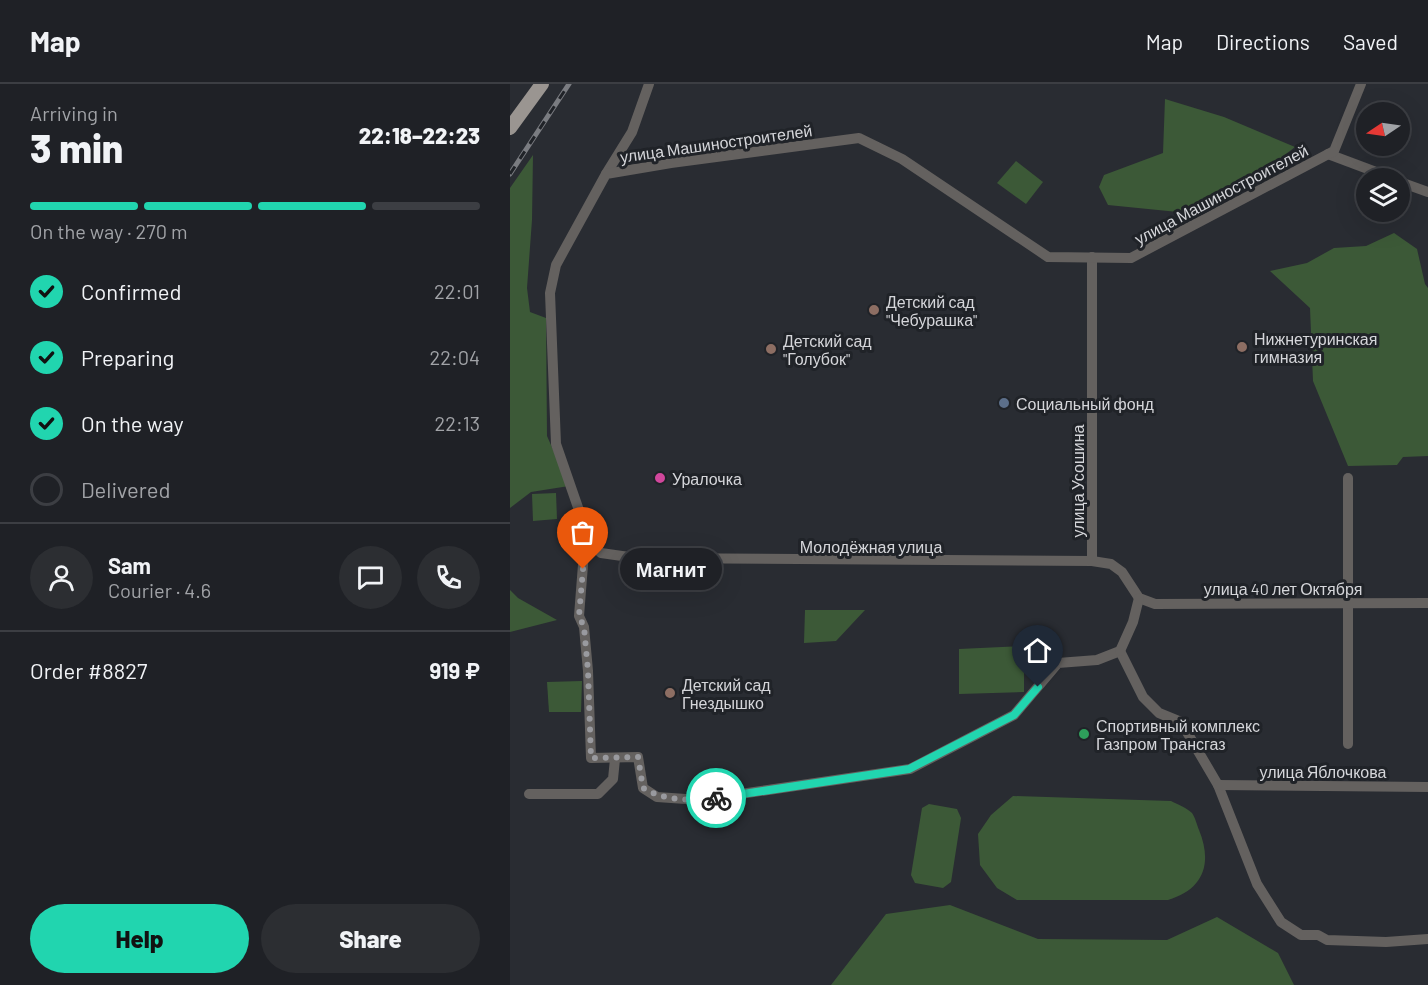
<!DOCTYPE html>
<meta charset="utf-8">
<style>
body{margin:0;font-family:Barlow,sans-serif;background:#2c2e32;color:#f1f3f6;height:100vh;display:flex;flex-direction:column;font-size:22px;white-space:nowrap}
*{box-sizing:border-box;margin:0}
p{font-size:20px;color:#a1a3a7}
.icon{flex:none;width:33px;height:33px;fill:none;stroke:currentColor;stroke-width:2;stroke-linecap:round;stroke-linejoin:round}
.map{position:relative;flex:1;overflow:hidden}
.side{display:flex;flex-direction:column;background:#1f2126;width:510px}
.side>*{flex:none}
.needle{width:39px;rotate:257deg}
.buttons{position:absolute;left:846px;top:18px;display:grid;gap:12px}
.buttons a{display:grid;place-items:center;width:54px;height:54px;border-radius:50%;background:#1f2126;box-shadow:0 6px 24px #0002,0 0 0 2px #3c3e43;font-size:30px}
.pin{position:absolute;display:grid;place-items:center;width:51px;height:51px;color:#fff;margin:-62px -26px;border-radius:50% 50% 50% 0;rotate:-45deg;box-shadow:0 0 6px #0007}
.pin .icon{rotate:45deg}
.courier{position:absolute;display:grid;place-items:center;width:60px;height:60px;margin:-30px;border:4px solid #21d5af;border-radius:50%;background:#fff;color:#222;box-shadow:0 2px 8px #0007}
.bubble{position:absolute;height:42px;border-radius:21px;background:#1f2126;box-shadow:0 6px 24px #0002,0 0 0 2px #3c3e43;font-size:20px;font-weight:800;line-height:42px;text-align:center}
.overview em{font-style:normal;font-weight:800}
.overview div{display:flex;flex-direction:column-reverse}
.overview{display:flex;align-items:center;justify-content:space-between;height:102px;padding:0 30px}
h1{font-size:39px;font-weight:800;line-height:45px}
.bar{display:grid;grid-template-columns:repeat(4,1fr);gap:9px 6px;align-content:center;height:72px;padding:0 30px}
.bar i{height:8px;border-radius:4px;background:#3c3e43}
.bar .selected{background:#21d5af}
.bar p{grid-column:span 4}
.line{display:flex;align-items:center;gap:15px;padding:0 30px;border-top:2px solid #3c3e43}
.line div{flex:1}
.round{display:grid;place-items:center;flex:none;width:63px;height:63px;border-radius:32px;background:#2c2e32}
ol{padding:0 30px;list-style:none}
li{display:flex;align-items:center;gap:18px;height:66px}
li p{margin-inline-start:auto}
li .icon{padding:6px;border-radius:50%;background:#21d5af;color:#111;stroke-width:4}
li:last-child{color:#a1a3a7}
li i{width:33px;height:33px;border:3px solid #3c3e43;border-radius:50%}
.primary-button{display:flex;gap:12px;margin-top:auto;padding:12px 30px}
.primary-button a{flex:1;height:69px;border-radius:36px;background:#21d5af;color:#111;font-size:24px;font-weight:800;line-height:69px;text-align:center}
.primary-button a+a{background:#2c2e32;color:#f1f3f6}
header{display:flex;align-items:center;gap:36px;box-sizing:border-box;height:84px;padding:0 30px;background:#1f2126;border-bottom:2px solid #3c3e43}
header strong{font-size:28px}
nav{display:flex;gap:33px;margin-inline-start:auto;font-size:21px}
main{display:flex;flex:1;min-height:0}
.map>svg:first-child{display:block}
.green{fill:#3c5937}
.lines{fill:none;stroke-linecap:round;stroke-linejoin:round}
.minor{stroke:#64615f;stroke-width:10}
.major{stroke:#9a9591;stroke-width:14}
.rail-casing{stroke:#7a7c81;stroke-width:5}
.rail{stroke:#202328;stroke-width:3;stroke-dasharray:9;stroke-linecap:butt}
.done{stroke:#999a9f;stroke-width:6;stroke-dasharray:0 10.8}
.route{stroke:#21d5af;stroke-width:8}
.education-dot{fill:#8d6e63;stroke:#202328;stroke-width:2}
.service-dot{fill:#5c6f8a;stroke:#202328;stroke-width:2}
.hotel-dot{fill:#d1479c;stroke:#202328;stroke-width:2}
.leisure-dot{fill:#2e9e5b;stroke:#202328;stroke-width:2}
.labels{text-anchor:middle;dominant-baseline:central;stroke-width:6;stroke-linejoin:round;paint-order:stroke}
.street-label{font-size:16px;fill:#d5d6da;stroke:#202328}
.poi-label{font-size:16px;fill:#d5d6da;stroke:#202328;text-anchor:start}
</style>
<header>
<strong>Map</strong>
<nav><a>Map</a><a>Directions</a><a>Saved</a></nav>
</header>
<main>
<section class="side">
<div class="overview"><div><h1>3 min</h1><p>Arriving in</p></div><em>22:18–22:23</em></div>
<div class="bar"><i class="selected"></i><i class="selected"></i><i class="selected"></i><i></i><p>On the way · 270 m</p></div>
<ol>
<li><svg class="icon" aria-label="check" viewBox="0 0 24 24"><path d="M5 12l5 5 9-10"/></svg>Confirmed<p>22:01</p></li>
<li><svg class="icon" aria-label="check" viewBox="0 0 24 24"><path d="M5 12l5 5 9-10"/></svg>Preparing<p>22:04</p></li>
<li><svg class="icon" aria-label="check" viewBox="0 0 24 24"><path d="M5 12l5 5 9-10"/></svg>On the way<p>22:13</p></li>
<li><i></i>Delivered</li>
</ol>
<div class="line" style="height:108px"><a class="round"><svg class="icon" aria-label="person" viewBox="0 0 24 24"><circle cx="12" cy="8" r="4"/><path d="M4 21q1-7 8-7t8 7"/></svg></a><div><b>Sam</b><p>Courier · 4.6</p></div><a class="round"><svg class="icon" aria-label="chat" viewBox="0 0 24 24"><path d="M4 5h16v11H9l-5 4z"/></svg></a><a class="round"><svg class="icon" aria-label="phone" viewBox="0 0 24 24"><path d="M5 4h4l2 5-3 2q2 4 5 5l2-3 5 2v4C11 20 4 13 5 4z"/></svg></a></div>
<div class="line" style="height:78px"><div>Order #8827</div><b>919 ₽</b></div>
<div class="primary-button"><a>Help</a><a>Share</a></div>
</section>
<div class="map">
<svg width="918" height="901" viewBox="0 0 918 901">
<rect width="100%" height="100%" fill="#292c32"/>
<g class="green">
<path d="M655 15 714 33 785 63 758 84 678 129 598 121 589 103 594 91 653 69Z"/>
<path d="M23 71 22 136 17 204 20 228 36 234 37 352 59 402 21 408 0 424V104Z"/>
<path d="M506 77 533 98 516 120 487 99Z"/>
<path d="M884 149 907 165 915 200 918 204V372L893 373 887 381 838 382 803 297 800 224 760 187 797 179 824 164 856 162Z"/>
<path d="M46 409 47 435 23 437 22 410Z"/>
<path d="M0 506 8 514 47 536 0 548Z"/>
<path d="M295 526H355L326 557 294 559Z"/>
<path d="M514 562V608L449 610V565Z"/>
<path d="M72 597 71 628H39L37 598Z"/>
<path d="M503 712 661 717C667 720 677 724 682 729 685 733 687 741 689 746 703 780 693 806 658 816H507L487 804 470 781 468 750 481 731Z"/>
<path d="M419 720 447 725 451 734 441 798 433 804 405 799 401 791 412 724Z"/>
<path d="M440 821 528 855 657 856 707 833 768 869 784 901H321L376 830Z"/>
</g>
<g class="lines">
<g class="minor">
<path d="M818 70 882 94"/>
<path d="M96 90 122 48 139 0"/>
<path d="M890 98 918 108"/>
<path d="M838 394V660"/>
<path d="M80 458 91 469 126 474 582 477 601 480 612 488 629 514 645 520 918 519"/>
<path d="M582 477V173"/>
<path d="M610 567 587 576 548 579 504 631 400 685 190 716 147 713 133 704 128 673 81 674 78 587 74 543 69 532 74 468 80 458 46 360 40 209 46 181 96 90 161 79 349 54 392 75 538 173 621 174 824 67 851 0"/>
<path d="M610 567 633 613 649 629 671 638 708 701 747 800 771 838 791 851H808L817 856 876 858 918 855"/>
<path d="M610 567 623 538 629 514"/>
<path d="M708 701 918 703"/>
<path d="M19 710H88L103 695 105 675"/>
</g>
<path class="major" d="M0 44 32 0"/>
<g class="rail-casing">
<path id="rail" d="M0 90 59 0"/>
</g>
<use href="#rail" class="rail"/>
</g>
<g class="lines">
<path class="done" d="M73 485 69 532 74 543 78 587 81 674 128 673 133 704C154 717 181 717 206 714"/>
<path class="route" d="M206 714 399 685 504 631 528 603"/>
</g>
<g class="education-dot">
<circle cx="364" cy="226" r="6"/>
<circle cx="732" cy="263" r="6"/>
<circle cx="261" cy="265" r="6"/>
<circle cx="160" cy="609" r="6"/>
</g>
<circle class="service-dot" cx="494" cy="319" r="6"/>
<circle class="hotel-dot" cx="150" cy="394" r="6"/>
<circle class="leisure-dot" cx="574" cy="650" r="6"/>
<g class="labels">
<g class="street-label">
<text transform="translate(206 59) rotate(-8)">улица Машиностроителей</text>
<text transform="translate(711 110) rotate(-28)">улица Машиностроителей</text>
<text transform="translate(567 397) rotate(-90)">улица Усошина</text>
<text x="361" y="462">Молодёжная улица</text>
<text x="773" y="504">улица 40 лет Октября</text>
<text x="813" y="687">улица Яблочкова</text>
</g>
<g class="poi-label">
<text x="376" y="217">Детский сад<tspan x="376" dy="18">"Чебурашка"</tspan></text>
<text x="744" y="254">Нижнетуринская<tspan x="744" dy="18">гимназия</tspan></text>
<text x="273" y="256">Детский сад<tspan x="273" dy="18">"Голубок"</tspan></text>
<text x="506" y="319">Социальный фонд</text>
<text x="162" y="394">Уралочка</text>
<text x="172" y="600">Детский сад<tspan x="172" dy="18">Гнездышко</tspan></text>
<text x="586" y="641">Спортивный комплекс<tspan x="586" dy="18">Газпром Трансгаз</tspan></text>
</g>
</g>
</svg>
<div class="buttons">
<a><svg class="needle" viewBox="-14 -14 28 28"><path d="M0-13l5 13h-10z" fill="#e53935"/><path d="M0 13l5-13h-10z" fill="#a1a3a7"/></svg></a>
<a><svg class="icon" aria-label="layers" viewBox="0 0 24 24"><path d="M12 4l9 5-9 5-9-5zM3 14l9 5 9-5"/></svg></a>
</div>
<div class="pin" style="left:73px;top:485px;background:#ea580c"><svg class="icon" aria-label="bag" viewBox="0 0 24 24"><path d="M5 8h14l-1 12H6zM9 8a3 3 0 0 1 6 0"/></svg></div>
<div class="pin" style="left:528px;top:603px;background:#1f2937"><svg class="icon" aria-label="home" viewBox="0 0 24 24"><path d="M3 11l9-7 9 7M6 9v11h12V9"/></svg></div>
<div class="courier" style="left:206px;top:714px"><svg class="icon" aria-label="bike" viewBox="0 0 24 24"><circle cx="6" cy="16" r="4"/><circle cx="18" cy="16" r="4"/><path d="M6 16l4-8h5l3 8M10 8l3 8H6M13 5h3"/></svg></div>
<div class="bubble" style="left:110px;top:464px;width:102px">Магнит</div>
</div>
</main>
